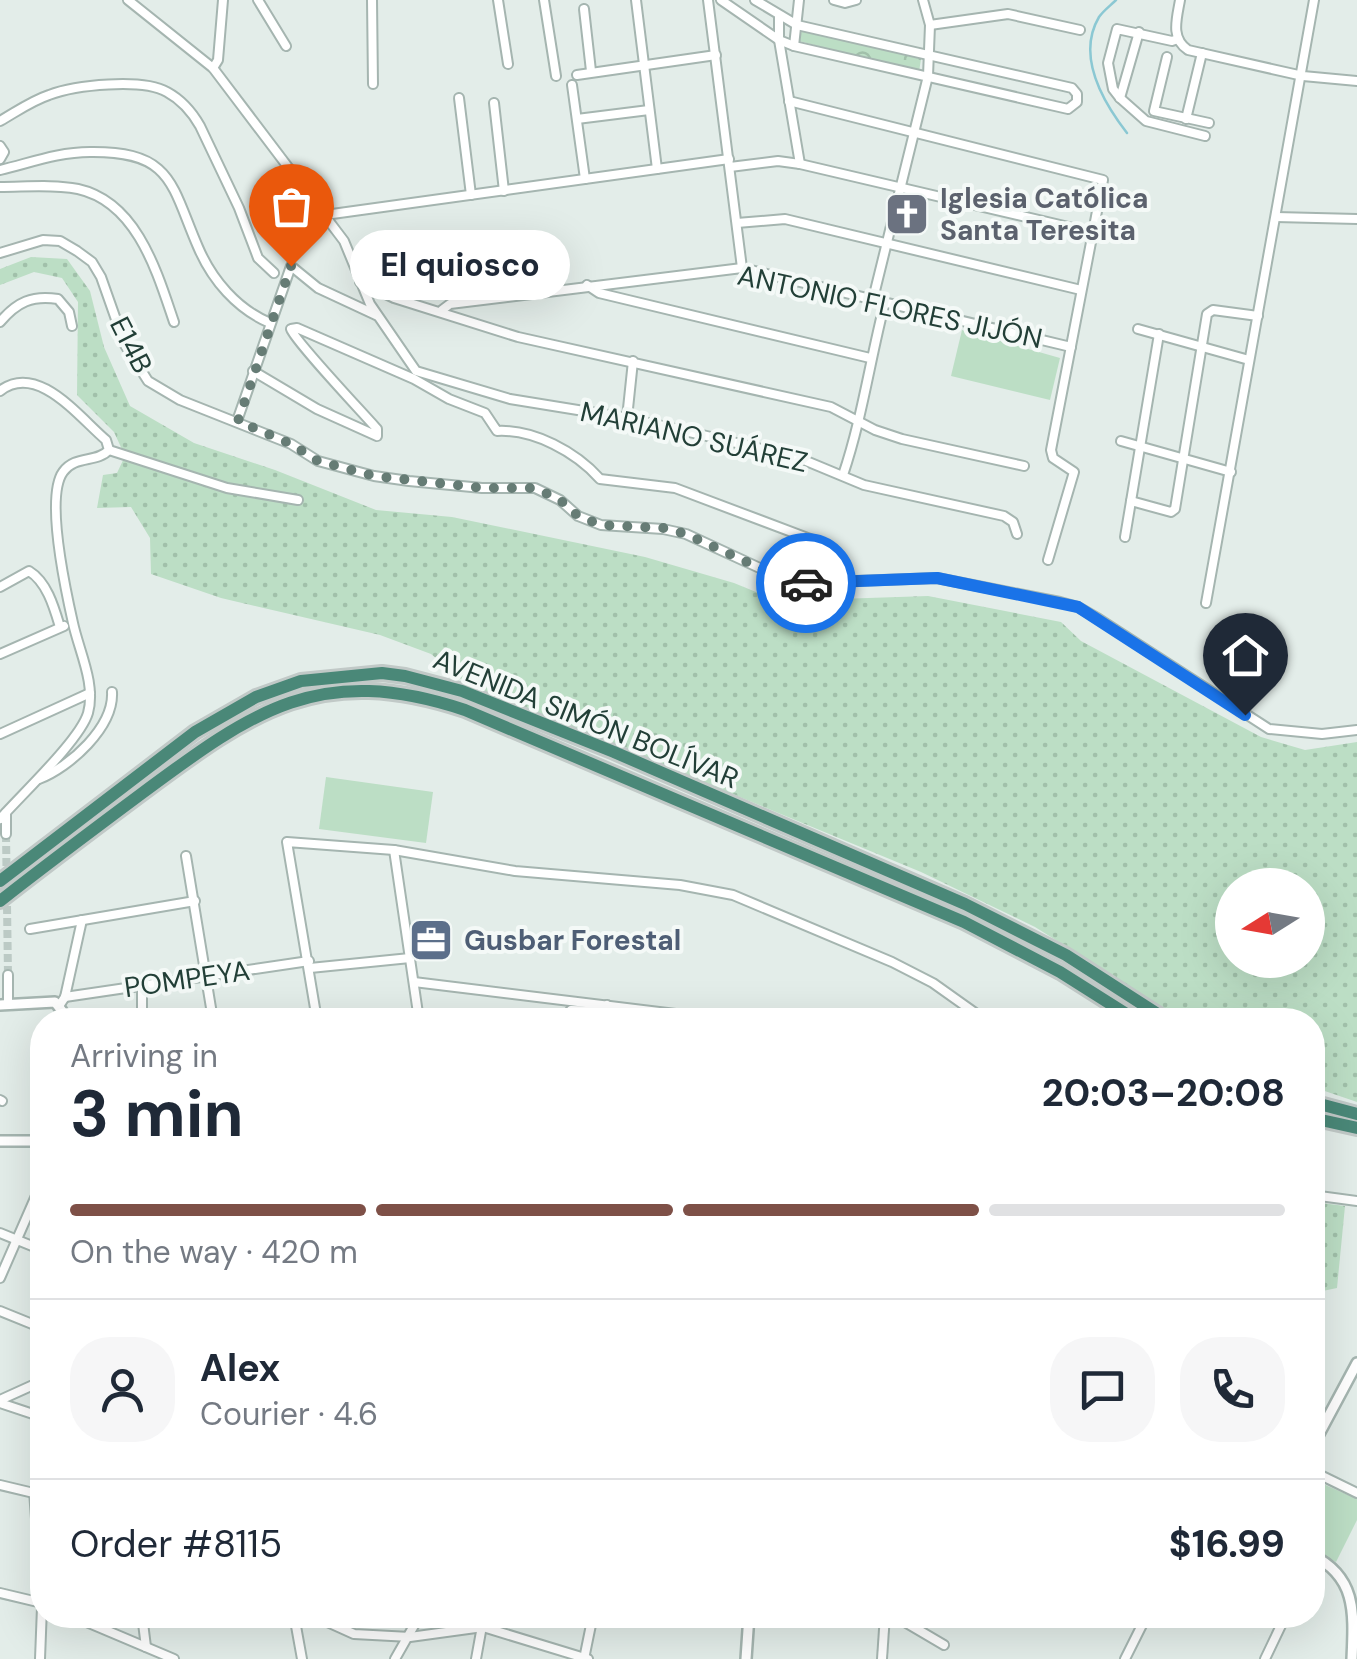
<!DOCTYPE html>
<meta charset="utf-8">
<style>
body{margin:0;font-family:"DM Sans",sans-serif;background:#f6f6f7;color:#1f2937;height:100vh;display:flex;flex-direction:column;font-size:38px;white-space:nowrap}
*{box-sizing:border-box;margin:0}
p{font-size:32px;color:#747a83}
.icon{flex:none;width:55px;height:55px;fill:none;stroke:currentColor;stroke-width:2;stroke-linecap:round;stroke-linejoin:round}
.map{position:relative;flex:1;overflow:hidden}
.side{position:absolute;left:30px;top:1008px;width:1295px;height:620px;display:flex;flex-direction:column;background:#fff;border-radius:40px;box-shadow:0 10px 40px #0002}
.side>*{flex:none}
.needle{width:65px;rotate:259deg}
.tools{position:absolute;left:1215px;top:868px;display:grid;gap:20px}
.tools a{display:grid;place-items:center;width:110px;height:110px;border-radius:50%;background:#fff;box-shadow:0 10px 40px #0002;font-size:50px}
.pin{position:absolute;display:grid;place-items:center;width:85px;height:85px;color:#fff;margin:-102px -42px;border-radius:50% 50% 50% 0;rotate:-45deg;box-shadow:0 0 10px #0007}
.pin .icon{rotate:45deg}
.courier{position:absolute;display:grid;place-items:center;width:100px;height:100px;margin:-50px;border:8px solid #1a73e8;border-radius:50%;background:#fff;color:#222;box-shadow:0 2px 12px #0007}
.bubble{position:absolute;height:70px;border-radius:35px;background:#fff;box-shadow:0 10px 40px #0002;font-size:32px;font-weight:700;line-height:70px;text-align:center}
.summary em{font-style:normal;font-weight:700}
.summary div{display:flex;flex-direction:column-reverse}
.summary{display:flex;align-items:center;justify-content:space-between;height:170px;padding:0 40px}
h1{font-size:65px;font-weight:700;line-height:75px}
.bar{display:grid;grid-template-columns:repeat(4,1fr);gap:15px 10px;align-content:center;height:120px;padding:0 40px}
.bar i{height:12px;border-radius:8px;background:#e0e1e3}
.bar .on{background:#7e5047}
.bar p{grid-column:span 4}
.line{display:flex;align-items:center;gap:25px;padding:0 40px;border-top:2px solid #e0e1e3}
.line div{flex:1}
.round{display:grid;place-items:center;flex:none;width:105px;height:105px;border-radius:40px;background:#f6f6f7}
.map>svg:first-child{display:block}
.grass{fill:url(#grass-dots);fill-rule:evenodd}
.park{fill:url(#park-crowns)}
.pitch{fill:#bcdec5}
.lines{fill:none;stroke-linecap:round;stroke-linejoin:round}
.stream{stroke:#8bc8d3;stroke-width:2.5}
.minor-tunnel{stroke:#bccac5;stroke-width:8;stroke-dasharray:8 4;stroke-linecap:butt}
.minor-casing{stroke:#a5b5b0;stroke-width:12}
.tertiary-casing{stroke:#a5b5b0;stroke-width:14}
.trunk-casing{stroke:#c1c9c7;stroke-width:18}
.minor{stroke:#fff;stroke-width:8}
.tertiary{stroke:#fff;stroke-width:9}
.trunk{stroke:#4a8878;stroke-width:12}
.done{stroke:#667c75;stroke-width:10;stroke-dasharray:0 18}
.route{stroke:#1a73e8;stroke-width:12}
.labels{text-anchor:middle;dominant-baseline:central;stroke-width:8;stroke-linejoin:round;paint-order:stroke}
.worship-label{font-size:28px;font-weight:bold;fill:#5b616d;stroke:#f4f9f7;text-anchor:start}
.street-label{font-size:28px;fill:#223f37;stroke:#f4f9f7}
.service-label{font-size:28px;font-weight:bold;fill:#4e5e75;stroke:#f4f9f7;text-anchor:start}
</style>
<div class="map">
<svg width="1357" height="1659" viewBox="0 0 1357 1659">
<defs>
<pattern id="grass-dots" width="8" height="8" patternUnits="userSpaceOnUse" patternTransform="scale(2.5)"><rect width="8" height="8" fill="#bcdec5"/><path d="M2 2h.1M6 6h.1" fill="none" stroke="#a1c0aa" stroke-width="1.8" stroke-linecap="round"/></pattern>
<pattern id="park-crowns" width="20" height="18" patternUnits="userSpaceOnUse" patternTransform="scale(2.5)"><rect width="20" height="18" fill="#bcdec5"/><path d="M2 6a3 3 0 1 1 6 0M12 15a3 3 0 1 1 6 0" fill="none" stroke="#a1c0aa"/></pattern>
</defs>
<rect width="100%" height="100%" fill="#e3ede9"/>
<g class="grass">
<path d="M31 257 67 259 90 291 104 347 130 406 194 443 275 470 376 510 452 517 645 557 734 583 778 601 928 596 1061 622 1081 641 1261 737 1305 750 1357 742V1102L1313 1087 1312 1020H1183L1035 927 921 872 467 684 431 654 380 635 221 598 151 574 150 538 131 507 97 508 103 475 117 473 125 456 114 432 77 395 78 302 62 278 34 272 0 285V269ZM1232 885H1308V960H1232Z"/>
<path d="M1313 1202 1345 1206 1337 1288 1313 1293Z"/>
</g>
<path class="park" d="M802 29 921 59 919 72 799 41Z"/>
<g class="pitch">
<path d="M962 330 1060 358 1050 400 951 376Z"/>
<path d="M326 777 433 792 426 843 319 829Z"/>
<path d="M1312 1479 1357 1499V1520L1336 1562 1313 1551Z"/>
</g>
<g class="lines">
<path class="stream" d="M1116 0C1111 5 1103 11 1099 17 1076 56 1103 102 1127 133"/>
<path class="minor-tunnel" d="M6 834 8 975"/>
<g class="minor-casing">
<g id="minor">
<path d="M128 0 213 68 344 241 370 304 416 371 510 399 627 418 720 439 799 458 864 485 1004 516 1013 522 1017 534"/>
<path d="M258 0 286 46"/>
<path d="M372 0 373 84"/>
<path d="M498 0 508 64"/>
<path d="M544 0 556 76"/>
<path d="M636 0 657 169"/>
<path d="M708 0 742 268"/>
<path d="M721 0 779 40 794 46 1068 109 1077 102V94L1072 88 797 25 755 0"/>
<path d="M834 0 845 3 856 0"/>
<path d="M1180 0C1177 18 1170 38 1188 50L1303 76 1357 81"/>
<path d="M584 9 591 71"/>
<path d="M779 16V40L800 164"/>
<path d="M930 25 1008 14 1080 30"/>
<path d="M1178 39 1172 41 1117 29 1108 63 1113 89 1120 98 1146 121 1205 136"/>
<path d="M794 46 799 0"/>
<path d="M1167 57 1154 111 1209 123"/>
<path d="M213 68 218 60 223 0"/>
<path d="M577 75 716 55"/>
<path d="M572 85 585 179"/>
<path d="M459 98 471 195"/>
<path d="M1120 98 1139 32"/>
<path d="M789 101 1103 180 1051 450 1053 458 1074 472 1048 560"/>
<path d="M494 103 504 191"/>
<path d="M577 119 649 110"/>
<path d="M1186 119 1202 53"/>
<path d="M0 121C16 112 31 101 49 95 75 85 142 78 167 92 180 99 192 112 200 126L239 208 258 258 274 273"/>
<path d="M0 146 4 152 0 159"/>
<path d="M730 167 778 161 800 164 1094 233"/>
<path d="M0 170C30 163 58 152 90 152 173 151 171 185 198 247 212 280 237 309 270 323"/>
<path d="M0 187C25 187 53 184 78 189 137 202 157 272 174 322"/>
<path d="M325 215 729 159"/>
<path d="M1276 217 1357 219"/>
<path d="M737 223 785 219 1081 290"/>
<path d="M0 253 43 240 60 241 77 251 92 262 101 277 125 345 148 381 180 400 291 444 318 461 374 476 409 481 482 488H535L560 500 578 516 601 525 663 529 686 534 777 576 800 583 937 578 1060 602 1078 607 1099 619 1269 729 1322 734 1357 730"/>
<path d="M360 282 394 298 518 337 831 407 875 430 902 439 1024 466"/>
<path d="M587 285 599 293 870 358"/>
<path d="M873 299 928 76 930 25 923 0"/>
<path d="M442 310 450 304 742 268 1071 347"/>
<path d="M0 322C17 302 32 295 58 299L69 312 72 326"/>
<path d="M1138 329 1249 360"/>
<path d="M253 371 317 409 377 436V429C363 413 294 340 291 329L297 328 414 379 449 399 485 413 497 431C534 429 576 452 600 479L675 488 821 543"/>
<path d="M0 391C37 362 78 416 106 440L109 450C97 463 75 455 63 472 45 497 66 592 73 623 79 651 96 684 88 713 80 740 21 795 0 819"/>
<path d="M627 418 633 361"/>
<path d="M237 421 291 266 318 288 376 315"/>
<path d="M1121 441 1231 472"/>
<path d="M109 450 227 488 298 500"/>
<path d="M843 475C862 419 870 360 885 302"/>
<path d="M1131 501 1171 512 1175 509 1207 314 1213 310 1258 316"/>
<path d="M1125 537 1159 334"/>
<path d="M0 587 29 571C47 582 54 607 60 627"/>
<path d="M1206 603 1314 0"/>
<path d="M0 654 64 626"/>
<path d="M0 734 90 693"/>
<path d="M39 779C70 767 114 727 112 692"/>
<path d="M6 813V834"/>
<path d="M394 850 419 1020"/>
<path d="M186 856 213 1020"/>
<path d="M30 929 195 901"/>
<path d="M310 968 410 958"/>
<path d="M8 975V1005"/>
<path d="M414 982 725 1020"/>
<path d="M65 997 309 961"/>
<path d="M59 1006 65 997 82 920"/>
<path d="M142 1020V985"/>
<path d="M317 1020 287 842 394 850 515 871 680 885 733 895 892 962 933 983 985 1020"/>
<path d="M562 1020 571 1010 600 1011 607 1005"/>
<path d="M0 1100 2 1101"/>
<path d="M1312 1195 1357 1201"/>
<path d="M0 1233 42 1250"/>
<path d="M0 1278 42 1182"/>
<path d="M0 1311 42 1328"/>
<path d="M0 1400 42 1381"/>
<path d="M0 1403 42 1417"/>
<path d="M1312 1471 1357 1493"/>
<path d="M0 1485 42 1495"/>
<path d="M34 1491 42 1601"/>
<path d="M0 1593 42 1603"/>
<path d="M70 1615 174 1659"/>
<path d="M142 1615 146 1647"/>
<path d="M294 1615 302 1659"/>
<path d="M312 1615 354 1634 410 1637 483 1627 588 1659"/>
<path d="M683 1615 684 1620"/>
<path d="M893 1615 944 1645"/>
<path d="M40 1659 42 1607"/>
<path d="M395 1659 420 1615"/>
<path d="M476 1659 484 1615"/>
<path d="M584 1659 593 1615"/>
<path d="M882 1659 885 1615"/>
<path d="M1125 1659 1147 1615"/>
<path d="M1265 1659 1286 1615"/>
</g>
</g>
<g class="tertiary-casing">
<g id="tertiary">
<path d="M0 1005 55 1002 62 1011 63 1020"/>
<path d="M0 1141H42"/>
<path d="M1312 1447 1357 1363"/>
<path d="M1312 1555C1357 1577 1354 1613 1352 1659"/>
<path d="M746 1659 749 1615"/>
</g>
</g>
<g class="trunk-casing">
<g id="trunk">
<path d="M0 881 195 732 256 697 301 681 382 673 405 676 462 691 614 752 965 904 1066 955 1167 1020"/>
<path d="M0 901C46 865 94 829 141 794 254 710 320 662 465 710L964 922 1060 972 1136 1020"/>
<path d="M1312 1102 1357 1114"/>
<path d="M1312 1118 1357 1128"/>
</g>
</g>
<use href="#minor" class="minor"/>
<use href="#tertiary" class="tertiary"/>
<use href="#trunk" class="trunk"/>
</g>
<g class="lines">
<path class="done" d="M291 266 238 421 291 444 318 461 374 476 482 488H535L560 500 578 516 601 525 663 528 686 534 777 576 806 583"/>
<path class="route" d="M806 583 937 578 1078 607 1245 715"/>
</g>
<defs>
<g id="church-square" transform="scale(2.25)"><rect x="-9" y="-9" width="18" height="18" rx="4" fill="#6b7280" stroke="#f4f9f7"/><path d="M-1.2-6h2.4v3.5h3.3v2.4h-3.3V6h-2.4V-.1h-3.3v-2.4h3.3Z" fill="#fff"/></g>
<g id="office-square" transform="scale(2.25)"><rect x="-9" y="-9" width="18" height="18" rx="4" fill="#5c6f8a" stroke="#f4f9f7"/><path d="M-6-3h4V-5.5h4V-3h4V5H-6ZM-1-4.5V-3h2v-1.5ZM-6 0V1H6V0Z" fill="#fff"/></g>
</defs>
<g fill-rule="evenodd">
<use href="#church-square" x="907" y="214"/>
<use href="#office-square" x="431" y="940"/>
</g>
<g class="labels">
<g class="worship-label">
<text x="940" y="198">Iglesia Católica<tspan x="940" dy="32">Santa Teresita</tspan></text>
</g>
<g class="street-label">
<text transform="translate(890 307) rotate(12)">ANTONIO FLORES JIJÓN</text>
<text transform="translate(131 345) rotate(63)">E14B</text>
<text transform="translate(694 437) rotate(13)">MARIANO SUÁREZ</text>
<text transform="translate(586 719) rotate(22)">AVENIDA SIMÓN BOLÍVAR</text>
<text transform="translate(187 979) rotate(-8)">POMPEYA</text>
</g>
<g class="service-label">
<text x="464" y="940">Gusbar Forestal</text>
</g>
</g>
</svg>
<div class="tools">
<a><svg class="needle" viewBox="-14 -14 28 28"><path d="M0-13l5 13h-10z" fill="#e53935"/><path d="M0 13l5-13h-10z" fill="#747a83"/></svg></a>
</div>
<div class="pin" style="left:291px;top:266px;background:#ea580c"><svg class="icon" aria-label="bag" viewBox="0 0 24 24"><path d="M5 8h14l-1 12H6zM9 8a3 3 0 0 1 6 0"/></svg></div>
<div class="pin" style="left:1245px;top:715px;background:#1f2937"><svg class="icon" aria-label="home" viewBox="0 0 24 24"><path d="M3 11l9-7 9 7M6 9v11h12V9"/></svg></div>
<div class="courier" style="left:806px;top:583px"><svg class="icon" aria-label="car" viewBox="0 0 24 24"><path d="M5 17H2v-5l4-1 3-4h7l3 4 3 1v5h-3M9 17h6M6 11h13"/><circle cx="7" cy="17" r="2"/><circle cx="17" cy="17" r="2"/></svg></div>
<div class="bubble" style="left:350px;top:230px;width:220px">El quiosco</div>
<section class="side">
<div class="summary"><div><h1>3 min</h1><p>Arriving in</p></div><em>20:03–20:08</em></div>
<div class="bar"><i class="on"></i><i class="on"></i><i class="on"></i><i></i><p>On the way · 420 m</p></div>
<div class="line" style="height:180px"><a class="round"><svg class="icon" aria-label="person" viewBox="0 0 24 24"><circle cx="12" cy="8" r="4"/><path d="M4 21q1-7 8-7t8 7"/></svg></a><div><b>Alex</b><p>Courier · 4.6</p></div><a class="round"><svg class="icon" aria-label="chat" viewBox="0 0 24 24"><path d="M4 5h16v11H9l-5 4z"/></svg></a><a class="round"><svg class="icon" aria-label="phone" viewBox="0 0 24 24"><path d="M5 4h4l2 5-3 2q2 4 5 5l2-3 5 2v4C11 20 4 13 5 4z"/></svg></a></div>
<div class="line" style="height:130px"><div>Order #8115</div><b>$16.99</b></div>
</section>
</div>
